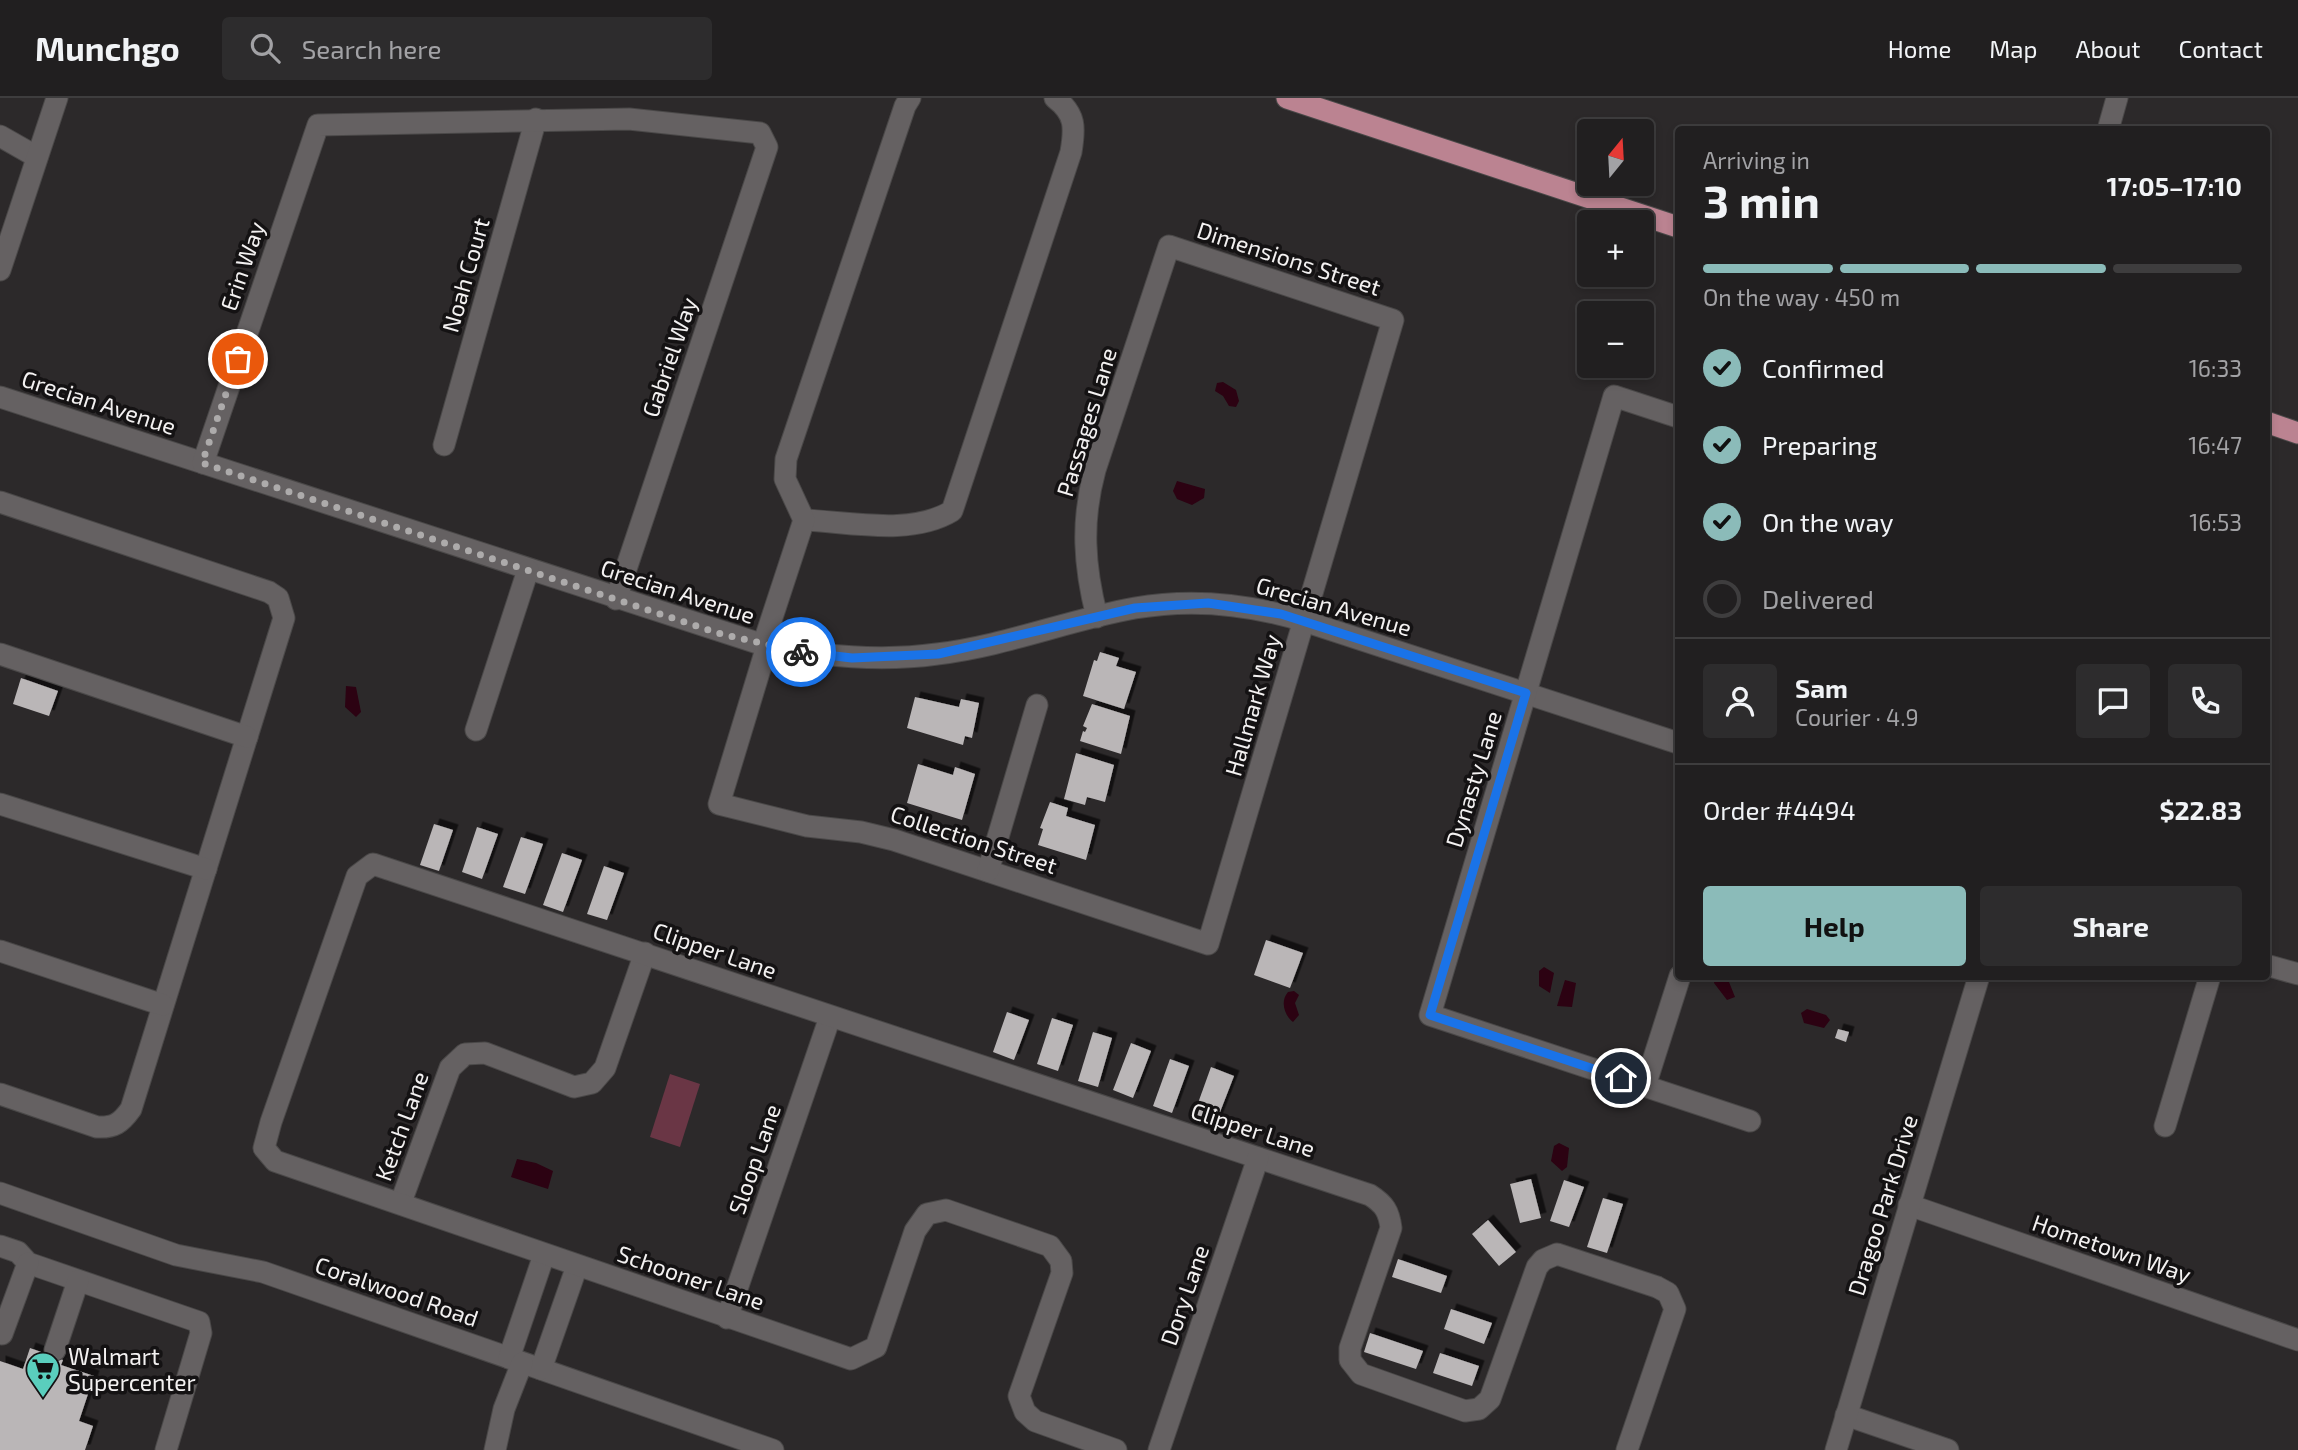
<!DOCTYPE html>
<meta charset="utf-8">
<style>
body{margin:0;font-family:"Exo 2",sans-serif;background:#2d2c2d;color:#f1f3f6;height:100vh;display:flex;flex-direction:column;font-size:26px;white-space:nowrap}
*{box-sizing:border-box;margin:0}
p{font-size:23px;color:#a2a2a5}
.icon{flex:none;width:38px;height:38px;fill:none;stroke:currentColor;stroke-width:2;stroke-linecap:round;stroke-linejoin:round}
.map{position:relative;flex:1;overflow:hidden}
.side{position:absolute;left:1675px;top:28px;width:595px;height:854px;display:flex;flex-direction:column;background:#211f20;border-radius:7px;box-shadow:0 4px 10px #0003,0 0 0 2px #3e3d3e}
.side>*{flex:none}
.needle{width:46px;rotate:18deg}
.buttons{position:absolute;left:1577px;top:21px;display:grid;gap:14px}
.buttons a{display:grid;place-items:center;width:77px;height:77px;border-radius:7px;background:#211f20;box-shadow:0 4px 10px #0003,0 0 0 2px #3e3d3e;font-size:35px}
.pin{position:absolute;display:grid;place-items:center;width:60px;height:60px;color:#fff;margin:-30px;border:4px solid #fff;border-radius:50%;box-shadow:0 2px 7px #0007}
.courier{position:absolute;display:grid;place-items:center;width:70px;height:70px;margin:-35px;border:5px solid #1a73e8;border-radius:50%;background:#fff;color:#222;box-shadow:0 2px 9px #0007}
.overview em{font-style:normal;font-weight:700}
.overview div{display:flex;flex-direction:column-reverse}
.overview{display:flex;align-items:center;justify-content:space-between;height:119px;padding:0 28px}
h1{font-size:46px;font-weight:700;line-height:52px}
.bar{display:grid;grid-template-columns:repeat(4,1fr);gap:10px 7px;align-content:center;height:84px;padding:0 28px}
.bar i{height:9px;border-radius:5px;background:#3e3d3e}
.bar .on{background:#8bbbb9}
.bar p{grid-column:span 4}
.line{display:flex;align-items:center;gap:18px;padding:0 28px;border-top:2px solid #3e3d3e}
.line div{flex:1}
.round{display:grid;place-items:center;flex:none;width:74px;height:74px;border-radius:7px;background:#2d2c2d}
ol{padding:0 28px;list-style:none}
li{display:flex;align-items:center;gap:21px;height:77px}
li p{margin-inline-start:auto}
li .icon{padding:7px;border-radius:50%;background:#8bbbb9;color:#111;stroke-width:4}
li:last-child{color:#a2a2a5}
li i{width:38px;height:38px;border:4px solid #3e3d3e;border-radius:50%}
.button{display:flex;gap:14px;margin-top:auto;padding:14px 28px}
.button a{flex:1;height:80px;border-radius:7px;background:#8bbbb9;color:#111;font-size:28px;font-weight:700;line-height:80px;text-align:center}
.button a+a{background:#2d2c2d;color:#f1f3f6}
header{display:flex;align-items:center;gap:42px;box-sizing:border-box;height:98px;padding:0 35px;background:#211f20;border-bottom:2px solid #3e3d3e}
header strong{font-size:33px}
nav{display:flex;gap:38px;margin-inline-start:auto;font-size:24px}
.search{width:490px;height:63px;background:#2d2c2d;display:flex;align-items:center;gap:18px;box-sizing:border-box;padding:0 24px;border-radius:7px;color:#a2a2a5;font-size:26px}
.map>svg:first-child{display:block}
.green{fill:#6a3645}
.water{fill:#2c0212}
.building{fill:#bab6b7;filter:url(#shadow)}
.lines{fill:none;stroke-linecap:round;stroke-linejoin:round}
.minor-casing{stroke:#4a4848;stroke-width:23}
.major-casing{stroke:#4a4848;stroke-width:23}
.minor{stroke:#656162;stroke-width:21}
.major{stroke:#bb8391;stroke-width:21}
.done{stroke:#adabab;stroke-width:7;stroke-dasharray:0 12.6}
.route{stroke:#1a73e8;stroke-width:9}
.labels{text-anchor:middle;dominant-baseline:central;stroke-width:7;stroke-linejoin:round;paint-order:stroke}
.street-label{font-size:23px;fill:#f3f1f1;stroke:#141213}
.poi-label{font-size:23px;fill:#f3f1f1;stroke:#141213;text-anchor:start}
</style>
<header>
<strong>Munchgo</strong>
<div class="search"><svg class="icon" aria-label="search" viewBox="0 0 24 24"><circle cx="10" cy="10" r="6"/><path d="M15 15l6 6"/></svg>Search here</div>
<nav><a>Home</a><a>Map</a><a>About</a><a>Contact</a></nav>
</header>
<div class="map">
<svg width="2298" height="1352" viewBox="0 0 2298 1352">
<defs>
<filter id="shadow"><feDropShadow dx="5.5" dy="-5.5" stdDeviation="0" flood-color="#0009"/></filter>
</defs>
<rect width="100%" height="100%" fill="#2c292a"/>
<path class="green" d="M670 976 700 986 680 1049 650 1039Z"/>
<g class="water">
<path d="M1223 284 1236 292 1239 303 1236 309 1229 308 1223 298 1215 293 1217 285Z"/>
<path d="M1177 383 1205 391 1204 400 1192 407 1177 401 1173 393Z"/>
<path d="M346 588 356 589 361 614 356 619 345 609Z"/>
<path d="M1544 869 1554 875 1550 895 1539 888V873Z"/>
<path d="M1715 879H1727L1735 899 1727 902 1714 885Z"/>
<path d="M1565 882 1576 885 1572 909 1557 908Z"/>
<path d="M1294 893 1299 897 1295 905 1299 917 1293 924C1284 917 1280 903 1288 894Z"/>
<path d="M1807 911 1826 917 1830 922 1824 930 1804 925 1801 915Z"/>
<path d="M1559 1045 1569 1050 1567 1069 1562 1073 1551 1063 1554 1048Z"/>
<path d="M517 1061 536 1065 553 1073 548 1091 511 1079Z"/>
</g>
<g class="building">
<path d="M1100 554 1119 560 1116 568 1136 574 1124 611 1083 598 1094 562 1097 563Z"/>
<path d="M21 580 58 593 49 618 13 606Z"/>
<path d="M915 599 959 609 961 601 979 605 972 640 965 638 963 647 907 630Z"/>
<path d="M1092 606 1130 618 1121 656 1080 643 1083 633 1085 634 1087 630 1083 628Z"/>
<path d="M1076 655 1114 667 1105 704 1087 699 1085 707 1064 701Z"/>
<path d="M918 666 953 677 955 669 975 676 962 722 907 705Z"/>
<path d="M1050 704 1068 710 1066 718 1095 727 1086 762 1038 747 1043 731 1040 730Z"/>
<path d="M434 726 453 732 439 773 420 767Z"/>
<path d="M477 729 498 736 482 781 462 774Z"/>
<path d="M521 739 543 746 525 796 503 789Z"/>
<path d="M562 755 582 762 563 814 543 807Z"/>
<path d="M604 768 624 775 607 822 587 816Z"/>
<path d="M1266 842 1303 855 1290 890 1254 877Z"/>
<path d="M1007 914 1029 922 1014 962 993 954Z"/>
<path d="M1052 920 1073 927 1058 973 1037 966Z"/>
<path d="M1838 931 1849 934 1846 944 1835 940Z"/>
<path d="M1093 934 1112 940 1098 989 1078 983Z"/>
<path d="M1131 945 1151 953 1133 1000 1113 992Z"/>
<path d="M1170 961 1189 968 1172 1015 1153 1008Z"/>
<path d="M1211 969 1234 978 1215 1027 1193 1019Z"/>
<path d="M1531 1081 1541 1120 1520 1125 1510 1086Z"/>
<path d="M1564 1082 1584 1089 1569 1129 1550 1123Z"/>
<path d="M1603 1100 1623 1106 1607 1155 1587 1149Z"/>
<path d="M1488 1122 1516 1154 1499 1168 1472 1136Z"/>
<path d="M1398 1161 1447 1178 1441 1195 1392 1179Z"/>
<path d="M1451 1211 1492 1225 1484 1246 1444 1231Z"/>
<path d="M1370 1235 1423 1253 1416 1271 1364 1254Z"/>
<path d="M30 1250 63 1262 61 1267 94 1278 79 1323 93 1328 85 1352H0V1263L23 1271Z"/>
<path d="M1440 1255 1479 1268 1472 1288 1433 1275Z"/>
</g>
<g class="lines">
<g class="minor-casing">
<g id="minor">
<path d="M2108 32 2117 0"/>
<path d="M0 38 37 59"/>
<path d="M0 172 57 0"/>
<path d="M0 299 767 548C824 558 880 564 937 556 1005 548 1068 522 1135 510 1192 500 1249 506 1304 523L1678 645"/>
<path d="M1678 319 1614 298 1430 917 1750 1023"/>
<path d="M444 347 536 21"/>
<path d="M203 365 318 27 629 21 760 35 767 49 616 501"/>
<path d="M0 404 269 494 278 500 284 520 131 1011C121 1025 114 1030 97 1029L0 996"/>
<path d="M804 422C850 424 911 438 952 413L1071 54C1075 30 1076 16 1055 0"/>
<path d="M763 547 804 422 785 381 786 361 905 8 910 0"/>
<path d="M767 548 719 706 807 728 861 734 894 742 1208 846 1393 222 1169 148 1095 372C1081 423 1084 468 1097 519"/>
<path d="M0 556 247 639"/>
<path d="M476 632 528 472"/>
<path d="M0 706 206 771"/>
<path d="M988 773 1037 607"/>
<path d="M0 853 163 907"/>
<path d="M2266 867 2298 876"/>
<path d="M1645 988 1680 878"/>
<path d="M2165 1028 2210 878"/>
<path d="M0 1095 176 1157 263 1174 773 1352"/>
<path d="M401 1104 450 970 465 956 485 955 574 989 592 985 605 970 645 855"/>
<path d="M1909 1107 2298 1242"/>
<path d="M0 1148 18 1154 28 1165 199 1224 201 1235 166 1352"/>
<path d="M727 1220 830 919"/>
<path d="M2 1236 28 1165"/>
<path d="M55 1252 78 1183"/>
<path d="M509 1260 544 1157"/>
<path d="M541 1271 577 1168"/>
<path d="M1846 1317 1948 1352"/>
<path d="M495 1352 504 1311 522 1265"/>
<path d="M1116 1352 1035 1323 1025 1314 1019 1298 1062 1175 1061 1163 1050 1148 946 1112 927 1116 915 1133 876 1249 851 1261 275 1063 264 1050 271 1024 357 778 373 766 1370 1097C1384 1106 1389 1113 1391 1130L1350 1250V1262L1361 1276 1465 1313 1479 1311 1490 1301 1537 1169 1543 1162 1557 1156 1657 1189 1668 1195 1675 1211 1627 1352"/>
<path d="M1159 1352 1258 1060"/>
<path d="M1836 1352 1979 878"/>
</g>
</g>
<g class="major-casing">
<g id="major">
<path d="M1287 0 1678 129"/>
<path d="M2266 324 2298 335"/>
</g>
</g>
<use href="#minor" class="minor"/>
<use href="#major" class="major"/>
</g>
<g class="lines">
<path class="done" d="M238 261 202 365 721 536 801 554"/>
<path class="route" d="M801 554 852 560 938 556 1135 510 1208 505 1281 516 1526 595 1430 917 1621 980"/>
</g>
<defs>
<g id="supermarket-pin" transform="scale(1.75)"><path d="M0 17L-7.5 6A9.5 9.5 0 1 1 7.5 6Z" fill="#5acebd" stroke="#141213"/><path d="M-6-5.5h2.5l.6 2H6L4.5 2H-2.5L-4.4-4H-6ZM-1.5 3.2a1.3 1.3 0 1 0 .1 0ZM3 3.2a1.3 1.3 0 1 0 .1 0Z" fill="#111"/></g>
</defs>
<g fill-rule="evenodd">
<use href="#supermarket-pin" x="43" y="1271"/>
</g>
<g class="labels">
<g class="street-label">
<text transform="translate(1289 160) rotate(18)">Dimensions Street</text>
<text transform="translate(242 168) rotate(-71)">Erin Way</text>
<text transform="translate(465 177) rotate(-74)">Noah Court</text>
<text transform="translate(669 259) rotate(-71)">Gabriel Way</text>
<text transform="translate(99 304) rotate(18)">Grecian Avenue</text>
<text transform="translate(1086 324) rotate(-73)">Passages Lane</text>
<text transform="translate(678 493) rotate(18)">Grecian Avenue</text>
<text transform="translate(1334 508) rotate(16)">Grecian Avenue</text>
<text transform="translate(1252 607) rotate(-74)">Hallmark Way</text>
<text transform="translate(1473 681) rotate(-73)">Dynasty Lane</text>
<text transform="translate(974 741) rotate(18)">Collection Street</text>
<text transform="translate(715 852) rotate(19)">Clipper Lane</text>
<text transform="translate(401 1028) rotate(-70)">Ketch Lane</text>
<text transform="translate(1253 1031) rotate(18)">Clipper Lane</text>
<text transform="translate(754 1061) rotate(-71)">Sloop Lane</text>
<text transform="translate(1882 1107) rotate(-73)">Dragoo Park Drive</text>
<text transform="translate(2112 1150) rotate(19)">Hometown Way</text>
<text transform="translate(691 1179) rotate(19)">Schooner Lane</text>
<text transform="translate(397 1193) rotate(19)">Coralwood Road</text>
<text transform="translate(1184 1197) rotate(-71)">Dory Lane</text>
</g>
<g class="poi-label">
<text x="68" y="1258">Walmart<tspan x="68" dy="26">Supercenter</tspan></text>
</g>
</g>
</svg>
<div class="buttons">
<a><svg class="needle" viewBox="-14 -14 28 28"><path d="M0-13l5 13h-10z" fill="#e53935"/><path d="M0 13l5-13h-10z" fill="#a2a2a5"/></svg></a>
<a>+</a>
<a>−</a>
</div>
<div class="pin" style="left:238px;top:261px;background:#ea580c"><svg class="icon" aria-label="bag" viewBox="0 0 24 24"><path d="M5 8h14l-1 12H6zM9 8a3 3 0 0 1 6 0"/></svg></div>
<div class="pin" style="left:1621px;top:980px;background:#1f2937"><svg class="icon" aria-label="home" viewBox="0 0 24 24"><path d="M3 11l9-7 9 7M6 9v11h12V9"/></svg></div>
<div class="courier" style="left:801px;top:554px"><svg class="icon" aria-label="bike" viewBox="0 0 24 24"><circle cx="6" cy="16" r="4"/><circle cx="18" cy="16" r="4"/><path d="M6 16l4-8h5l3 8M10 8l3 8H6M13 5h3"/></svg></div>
<section class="side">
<div class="overview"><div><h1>3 min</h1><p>Arriving in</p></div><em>17:05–17:10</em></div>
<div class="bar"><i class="on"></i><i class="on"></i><i class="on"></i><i></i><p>On the way · 450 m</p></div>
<ol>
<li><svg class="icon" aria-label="check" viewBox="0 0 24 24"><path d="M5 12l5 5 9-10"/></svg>Confirmed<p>16:33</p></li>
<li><svg class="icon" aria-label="check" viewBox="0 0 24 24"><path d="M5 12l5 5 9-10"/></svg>Preparing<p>16:47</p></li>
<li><svg class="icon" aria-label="check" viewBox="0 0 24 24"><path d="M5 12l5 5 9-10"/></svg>On the way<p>16:53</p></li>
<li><i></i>Delivered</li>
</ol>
<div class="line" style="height:126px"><a class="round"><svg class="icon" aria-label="person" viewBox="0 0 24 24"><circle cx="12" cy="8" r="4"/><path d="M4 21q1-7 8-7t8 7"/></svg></a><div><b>Sam</b><p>Courier · 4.9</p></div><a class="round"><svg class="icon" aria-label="chat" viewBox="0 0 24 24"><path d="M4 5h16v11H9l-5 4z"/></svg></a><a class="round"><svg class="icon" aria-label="phone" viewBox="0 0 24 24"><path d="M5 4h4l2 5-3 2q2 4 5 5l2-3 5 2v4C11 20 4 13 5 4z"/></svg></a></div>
<div class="line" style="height:91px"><div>Order #4494</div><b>$22.83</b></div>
<div class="button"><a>Help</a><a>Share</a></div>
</section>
</div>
